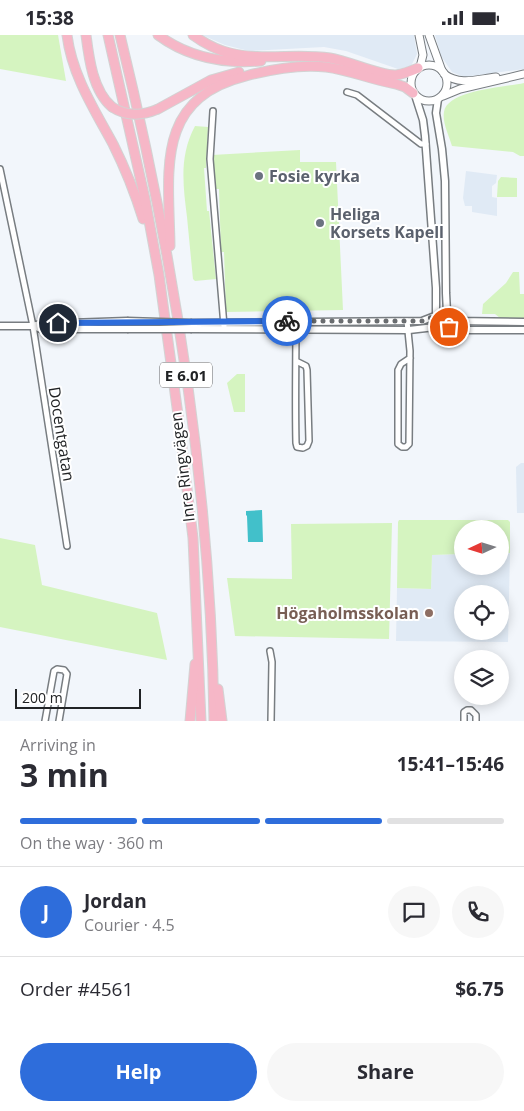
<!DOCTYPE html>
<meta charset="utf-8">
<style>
body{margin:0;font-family:"Open Sans",sans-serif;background:#f7f7f7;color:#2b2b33;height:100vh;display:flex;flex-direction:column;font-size:19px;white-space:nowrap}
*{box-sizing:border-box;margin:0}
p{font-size:16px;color:#7c7c81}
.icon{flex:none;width:28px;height:28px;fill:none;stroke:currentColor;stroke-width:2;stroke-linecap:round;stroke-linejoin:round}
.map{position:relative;height:686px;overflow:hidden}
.drawer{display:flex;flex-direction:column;background:#fff;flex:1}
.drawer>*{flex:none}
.needle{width:32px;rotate:266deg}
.controls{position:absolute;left:454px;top:485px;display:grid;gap:10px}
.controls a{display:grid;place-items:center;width:55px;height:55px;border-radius:50%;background:#fff;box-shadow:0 2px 12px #0003;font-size:25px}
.scale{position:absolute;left:15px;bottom:12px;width:126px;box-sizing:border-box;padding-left:5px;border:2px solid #212325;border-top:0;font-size:14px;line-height:18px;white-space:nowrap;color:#212325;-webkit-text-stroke:4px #fff;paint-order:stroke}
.pin{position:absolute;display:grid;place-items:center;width:42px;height:42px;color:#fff;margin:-21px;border:2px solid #fff;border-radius:50%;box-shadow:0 1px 5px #0007}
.courier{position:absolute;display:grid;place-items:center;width:50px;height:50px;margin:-25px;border:4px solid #2e6ddb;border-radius:50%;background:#fff;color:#222;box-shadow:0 1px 6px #0007}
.headline em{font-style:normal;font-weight:700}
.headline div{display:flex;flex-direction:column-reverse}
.headline{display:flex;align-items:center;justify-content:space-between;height:85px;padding:0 20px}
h1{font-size:32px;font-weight:700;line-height:38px}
.bar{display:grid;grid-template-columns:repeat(4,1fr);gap:8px 5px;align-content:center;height:60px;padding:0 20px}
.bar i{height:6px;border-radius:4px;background:#e1e1e2}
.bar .active{background:#2e6ddb}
.bar p{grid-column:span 4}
.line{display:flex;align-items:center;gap:12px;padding:0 20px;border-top:1px solid #e1e1e2}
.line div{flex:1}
.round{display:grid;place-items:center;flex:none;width:52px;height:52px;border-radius:26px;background:#f7f7f7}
.cta{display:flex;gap:10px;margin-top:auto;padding:10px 20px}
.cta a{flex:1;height:58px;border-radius:30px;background:#2e6ddb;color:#fff;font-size:20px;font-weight:700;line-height:58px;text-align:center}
.cta a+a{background:#f7f7f7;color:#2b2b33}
.status{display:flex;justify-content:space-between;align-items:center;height:35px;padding:0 25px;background:#fff;direction:ltr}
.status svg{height:14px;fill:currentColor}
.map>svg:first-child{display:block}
.built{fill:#e0eaf5;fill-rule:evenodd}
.green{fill:#d5f4c0}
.water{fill:#42c0ca}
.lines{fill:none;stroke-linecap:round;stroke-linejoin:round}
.minor-casing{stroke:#787d81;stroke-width:8}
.tertiary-casing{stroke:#787d81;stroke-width:9}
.secondary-casing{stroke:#787d81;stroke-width:9}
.motorway-casing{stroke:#d3d3d3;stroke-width:11}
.minor{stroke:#fff;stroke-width:5}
.tertiary{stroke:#fff;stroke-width:6}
.secondary{stroke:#fff;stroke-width:7}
.motorway{stroke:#f6b7c7;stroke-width:9}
.tertiary-bridge-casing{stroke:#787d81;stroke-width:9;stroke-linecap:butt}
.motorway-bridge-casing{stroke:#d3d3d3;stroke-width:11;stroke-linecap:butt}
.tertiary-bridge{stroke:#fff;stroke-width:6}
.motorway-bridge{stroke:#f6b7c7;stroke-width:9}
.done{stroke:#6a6d70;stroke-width:5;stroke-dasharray:0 9}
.route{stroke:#2e6ddb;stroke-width:6}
.worship-dot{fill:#6b7280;stroke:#fff;stroke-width:2}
.education-dot{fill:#8d6e63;stroke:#fff;stroke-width:2}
.labels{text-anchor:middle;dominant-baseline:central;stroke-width:4;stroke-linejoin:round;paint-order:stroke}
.shield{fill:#fff;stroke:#646566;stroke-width:1}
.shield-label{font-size:15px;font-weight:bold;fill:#212325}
.worship-label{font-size:16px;font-weight:bold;fill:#5b616d;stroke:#fff;text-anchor:start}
.street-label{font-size:16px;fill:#212325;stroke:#fff}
.education-label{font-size:16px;font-weight:bold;fill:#785e54;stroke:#fff;text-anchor:end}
</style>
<div class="status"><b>15:38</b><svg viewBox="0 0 49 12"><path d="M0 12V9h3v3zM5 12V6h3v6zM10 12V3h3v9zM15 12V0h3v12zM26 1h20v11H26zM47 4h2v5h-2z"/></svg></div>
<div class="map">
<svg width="524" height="686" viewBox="0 0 524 686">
<rect width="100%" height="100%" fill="#f2f6fb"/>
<g class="built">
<path d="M202 0H414L417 19 411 31 398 34 346 16 324 12 249 16 225 10Z"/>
<path d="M435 0H524V34L464 42 452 37 441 21Z"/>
<path d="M466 136 497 140 496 148 492 151V162L497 163V181L472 177V171H465L463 163Z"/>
<path d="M521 428H524V478H517L516 432Z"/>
<path d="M500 518H510L508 607 396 606 397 553 431 554 432 520 462 519V531H500ZM462 559H500V596H462Z"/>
</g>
<g class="green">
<path d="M0 0H58L66 46 0 34Z"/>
<path d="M524 48V121H520L513 117 452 111C449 101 442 87 444 77 447 55 506 52 524 48Z"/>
<path d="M195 91 208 92 206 133H204L207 176H209L216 244 195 246 193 244C191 223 189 203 187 182 183 150 179 121 195 91Z"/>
<path d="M300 115V127H336L343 275 226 277 224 217H221L219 154H214L212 120Z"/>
<path d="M501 142 517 143V162H497L498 146Z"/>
<path d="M513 237H519L520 259H524V283H500L495 279H482L483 269 506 248Z"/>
<path d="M237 339H245V377H234L227 348Z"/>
<path d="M399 485H508L510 487V518H500V494H462V519L432 520 431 554 397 553 398 487Z"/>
<path d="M392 488 389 604 235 601 227 543 292 544 291 489Z"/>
<path d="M0 503 35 510 42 550 157 578 167 625 0 592Z"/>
</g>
<path class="water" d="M262 475 263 507H248L247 481 246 480V476Z"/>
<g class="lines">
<g class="minor-casing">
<g id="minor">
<path d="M347 57 357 60 421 109H426"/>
<path d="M213 76 210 124 224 291"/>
<path d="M0 134 33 291 67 511"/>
<path d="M407 286 410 316 409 409 406 412H402L398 409V335L401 329 410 323"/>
<path d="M296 326 306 331 307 335 309 406 307 411 303 413 297 412 296 408C295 368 296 327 296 286"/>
<path d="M270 616 272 627 271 686"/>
<path d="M45 686 54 636 57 634 64 635 67 639 59 686"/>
<path d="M464 686V677L467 675H471L476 680V686"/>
</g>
</g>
<g class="tertiary-casing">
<g id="tertiary">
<path d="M415 60 423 85 425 101 436 253V281"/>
<path d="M438 64 436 78 442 114 445 146 446 258 447 278 451 287 446 294C439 296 435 293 433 287L436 281 441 278 448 281"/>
<path d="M449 282 456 286 524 287"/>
<path d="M192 288 422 286 435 281"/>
<path d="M0 291H33L40 289 127 286"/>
<path d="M33 291 41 294H127"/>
<path d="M192 294 409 295 435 292"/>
<path d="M445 295H524"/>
</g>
</g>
<g class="secondary-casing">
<g id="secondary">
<path d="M419 0 423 20 420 32"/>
<path d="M429 0 442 36"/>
<circle cx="429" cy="48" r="18"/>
<path d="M444 39C461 51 477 44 496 42"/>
<path d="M443 61 460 54 524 39"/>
</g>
</g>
<g class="motorway-casing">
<g id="motorway">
<path d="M67 0C72 40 94 74 113 109 125 133 135 158 143 184"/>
<path d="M86 0C89 24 93 56 112 72"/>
<path d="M108 0 145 164 159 240 178 380 193 503 201 686"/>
<path d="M120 0C175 225 211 455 214 686"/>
<path d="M158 0C189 23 224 29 261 26"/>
<path d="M193 0C204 8 217 15 230 18 262 26 297 18 330 23 349 26 380 41 396 40 404 39 411 36 418 33"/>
<path d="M158 74 211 45 239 37"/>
<path d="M170 211C169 136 154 64 246 41 272 34 299 29 326 32 350 35 372 45 396 49L405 52 413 58"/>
<path d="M218 654 222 686"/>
<path d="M190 686 195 629"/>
</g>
</g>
<use href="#minor" class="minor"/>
<use href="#tertiary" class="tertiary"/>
<use href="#secondary" class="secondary"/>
<use href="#motorway" class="motorway"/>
<g class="tertiary-bridge-casing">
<g id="tertiary-bridge">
<path d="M127 286 192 288"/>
<path d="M127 294H192"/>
</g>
</g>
<g class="motorway-bridge-casing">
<path id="motorway-bridge" d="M112 72C127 82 142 81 158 74"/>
</g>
<use href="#tertiary-bridge" class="tertiary-bridge"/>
<use href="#motorway-bridge" class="motorway-bridge"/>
</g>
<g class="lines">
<path class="done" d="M287 286H422L435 281 434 289 437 294 444 295 449 292"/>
<path class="route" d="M58 288 287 286"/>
</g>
<g class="worship-dot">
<circle cx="259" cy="141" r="5"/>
<circle cx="320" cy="188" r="5"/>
</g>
<circle class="education-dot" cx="429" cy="578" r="5"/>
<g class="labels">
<rect class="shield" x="160" y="327.5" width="52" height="25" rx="4"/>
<g class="shield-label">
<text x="186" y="340">E 6.01</text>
</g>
<g class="worship-label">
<text x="269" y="141">Fosie kyrka</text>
<text x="330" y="179">Heliga<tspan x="330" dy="18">Korsets Kapell</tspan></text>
</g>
<g class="street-label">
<text transform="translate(62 399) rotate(81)">Docentgatan</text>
<text transform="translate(182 432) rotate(-97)">Inre Ringvägen</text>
</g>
<g class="education-label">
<text x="419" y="578">Högaholmsskolan</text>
</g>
</g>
</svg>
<div class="controls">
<a><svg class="needle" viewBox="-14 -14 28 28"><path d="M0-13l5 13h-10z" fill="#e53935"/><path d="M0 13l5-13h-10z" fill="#7c7c81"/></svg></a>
<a><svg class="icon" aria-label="locate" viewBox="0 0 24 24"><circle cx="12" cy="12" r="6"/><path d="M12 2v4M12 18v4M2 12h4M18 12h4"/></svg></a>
<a><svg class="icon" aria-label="layers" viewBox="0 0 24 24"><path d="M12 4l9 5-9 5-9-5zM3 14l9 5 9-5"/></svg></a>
</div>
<div class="scale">200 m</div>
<div class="pin" style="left:449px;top:292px;background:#ea580c"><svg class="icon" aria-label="bag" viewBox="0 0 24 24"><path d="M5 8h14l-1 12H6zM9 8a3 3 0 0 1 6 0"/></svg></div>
<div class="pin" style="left:58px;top:288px;background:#1f2937"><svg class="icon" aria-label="home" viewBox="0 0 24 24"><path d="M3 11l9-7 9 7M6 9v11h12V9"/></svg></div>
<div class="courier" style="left:287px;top:286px"><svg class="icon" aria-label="bike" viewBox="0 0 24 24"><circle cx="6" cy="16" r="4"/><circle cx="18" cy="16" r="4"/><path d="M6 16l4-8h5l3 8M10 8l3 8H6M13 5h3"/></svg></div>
</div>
<section class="drawer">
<div class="headline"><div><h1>3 min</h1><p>Arriving in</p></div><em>15:41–15:46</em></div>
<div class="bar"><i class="active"></i><i class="active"></i><i class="active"></i><i></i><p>On the way · 360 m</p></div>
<div class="line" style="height:90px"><b class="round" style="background:#2e6ddb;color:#fff">J</b><div><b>Jordan</b><p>Courier · 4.5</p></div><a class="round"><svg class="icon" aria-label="chat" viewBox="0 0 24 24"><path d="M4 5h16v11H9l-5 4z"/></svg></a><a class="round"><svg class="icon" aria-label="phone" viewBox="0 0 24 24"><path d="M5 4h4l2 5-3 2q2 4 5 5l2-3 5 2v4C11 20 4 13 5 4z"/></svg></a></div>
<div class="line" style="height:65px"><div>Order #4561</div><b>$6.75</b></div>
<div class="cta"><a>Help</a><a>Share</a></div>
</section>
